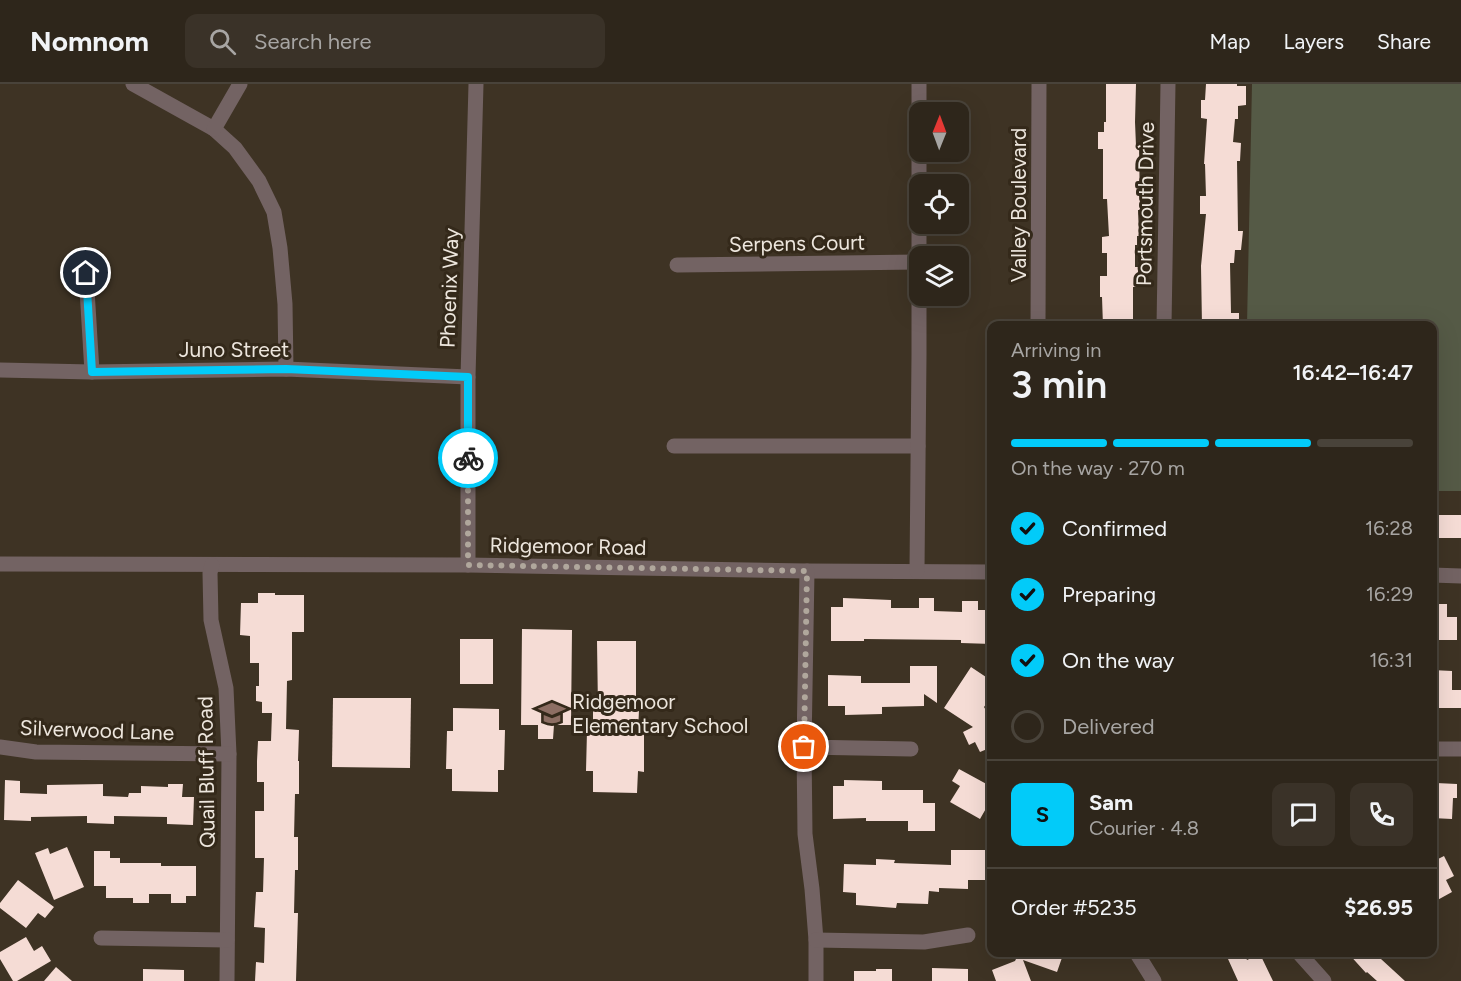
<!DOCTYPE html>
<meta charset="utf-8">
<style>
body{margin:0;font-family:Figtree,sans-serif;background:#3a3228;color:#f1f3f6;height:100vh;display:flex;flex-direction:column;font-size:22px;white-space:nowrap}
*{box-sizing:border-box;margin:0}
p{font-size:20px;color:#a7a5a3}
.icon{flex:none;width:33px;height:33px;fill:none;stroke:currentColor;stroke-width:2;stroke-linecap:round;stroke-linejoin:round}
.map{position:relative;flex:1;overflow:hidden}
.side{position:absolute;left:987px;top:237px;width:450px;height:636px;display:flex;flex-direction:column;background:#2e261b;border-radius:12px;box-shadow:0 6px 24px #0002,0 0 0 2px #49433a}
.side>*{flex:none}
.needle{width:39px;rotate:1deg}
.controls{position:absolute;left:909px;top:18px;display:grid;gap:12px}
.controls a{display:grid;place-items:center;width:60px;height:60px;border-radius:12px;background:#2e261b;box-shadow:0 6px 24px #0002,0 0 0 2px #49433a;font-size:30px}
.pin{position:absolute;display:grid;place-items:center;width:51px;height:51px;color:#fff;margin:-26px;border:3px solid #fff;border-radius:50%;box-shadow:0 2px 6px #0007}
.courier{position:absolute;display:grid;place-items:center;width:60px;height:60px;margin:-30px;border:4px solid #02cbf9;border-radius:50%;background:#fff;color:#222;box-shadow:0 2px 8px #0007}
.overview em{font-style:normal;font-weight:600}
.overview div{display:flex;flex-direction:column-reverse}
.overview{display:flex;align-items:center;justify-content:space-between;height:102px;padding:0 24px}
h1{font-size:39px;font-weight:600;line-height:45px}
.bar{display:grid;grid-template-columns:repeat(4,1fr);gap:9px 6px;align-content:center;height:72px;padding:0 24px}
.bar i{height:8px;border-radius:4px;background:#49433a}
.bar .current{background:#02cbf9}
.bar p{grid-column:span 4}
.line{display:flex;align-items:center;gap:15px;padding:0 24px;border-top:2px solid #49433a}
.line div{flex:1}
.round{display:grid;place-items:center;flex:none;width:63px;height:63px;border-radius:12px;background:#3a3228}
ol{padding:0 24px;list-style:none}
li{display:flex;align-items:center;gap:18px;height:66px}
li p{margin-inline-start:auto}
li .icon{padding:6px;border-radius:50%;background:#02cbf9;color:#111;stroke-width:4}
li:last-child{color:#a7a5a3}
li i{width:33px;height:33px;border:3px solid #49433a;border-radius:50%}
header{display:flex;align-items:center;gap:36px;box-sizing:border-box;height:84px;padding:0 30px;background:#2e261b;border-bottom:2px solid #49433a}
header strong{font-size:28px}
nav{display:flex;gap:33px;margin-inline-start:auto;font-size:21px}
.search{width:420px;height:54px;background:#3a3228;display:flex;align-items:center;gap:15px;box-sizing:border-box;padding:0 21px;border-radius:12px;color:#a7a5a3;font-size:22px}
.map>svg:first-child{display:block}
.green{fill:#555a46}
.building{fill:#f5dcd5}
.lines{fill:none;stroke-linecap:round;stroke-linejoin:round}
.minor{stroke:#736363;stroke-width:15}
.done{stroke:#b0a79c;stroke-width:6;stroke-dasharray:0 10.8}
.route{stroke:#02cbf9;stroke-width:8}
.labels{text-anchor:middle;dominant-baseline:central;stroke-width:6;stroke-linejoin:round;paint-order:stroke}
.street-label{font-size:21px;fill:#ede6dd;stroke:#34291a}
.poi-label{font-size:21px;fill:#ede6dd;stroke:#34291a;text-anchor:start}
</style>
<header>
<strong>Nomnom</strong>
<div class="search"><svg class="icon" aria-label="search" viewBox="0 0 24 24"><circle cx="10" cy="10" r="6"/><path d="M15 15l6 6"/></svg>Search here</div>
<nav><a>Map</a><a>Layers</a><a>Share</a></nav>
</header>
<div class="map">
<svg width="1461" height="897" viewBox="0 0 1461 897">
<rect width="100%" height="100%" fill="#3e3324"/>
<path class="green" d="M1252 0H1461V407H1433L1432 242 1247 241Z"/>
<g class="building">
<path d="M1106 0H1136L1135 38 1136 62H1139L1140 126H1138L1139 152H1137V161H1135V183H1138V203H1133V242H1103L1102 213H1100V192H1107V169H1102V153L1109 152 1107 115H1103V65H1098V48H1104V38H1106Z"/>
<path d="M1206 0H1237V2H1246V21L1238 22V35H1235L1233 58 1241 59 1240 77H1237L1238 147H1243L1241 166H1235L1234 179H1230L1231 229H1239V242H1202L1201 182 1206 130H1200V112H1206L1205 80H1204L1207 35 1201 34V16H1205Z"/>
<rect x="1435" y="431" width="26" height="23"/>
<path d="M258 509H275V511H304V548H292V596L287 597 286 645 299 646 298 677H299V710H295L294 753H298V786H295L294 829H298L296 897H255L256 878 264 879 265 844 254 843 256 808H263L264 774H255V727H264V698H257V677L258 657H271L272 629H262V618L256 617V602H259V579H250V552L240 551 241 519H258Z"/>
<path d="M843 514 891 516V524H919V514H934V527L962 528V517H978V526H992V560L961 559V556L864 555V557H831V523H843Z"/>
<path d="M1432 520H1447V533H1457V556H1432Z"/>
<path d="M522 545 572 546 571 641H554L553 655H538V641H521Z"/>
<rect x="460" y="555" width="33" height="45"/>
<path d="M597 557H636V626H639L638 648 644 649V688L638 687 637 709 593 708V687H586L587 647H593V625H598Z"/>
<path d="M910 582H937V619L924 610V622L882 623V630L845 631V622H828V591L861 592V599H910Z"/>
<path d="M971 583 992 597V612L984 623 992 637V663L980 668 975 658 969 661 963 648 973 643 944 624Z"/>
<path d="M1432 586 1452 587V606H1461V624H1432Z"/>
<path d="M333 614H411L410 684 332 683Z"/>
<path d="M453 624 499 625V646H505L504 686H498V708L452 707V685H446L447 647H453Z"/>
<path d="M959 685 992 703V714L980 735 950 718 960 702 952 697Z"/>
<path d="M5 696 20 697V709L47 710V701L103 700V712L128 713 129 709H141V702L168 703V700H183L182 713H194L193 741 167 740V733L114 732V740L87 739V732L31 733V737L4 736Z"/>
<path d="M844 696 882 697V706H923V719H935V747H908V737H866V734L833 735V702H844Z"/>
<path d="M1436 699 1457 700V714H1453L1452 735 1432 734V712H1436Z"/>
<path d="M67 763 84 803 54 816 35 769 48 764 50 770Z"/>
<path d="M951 766H985V796H968V805L939 804V808L929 807 928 820 897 819 896 824 856 821V809L843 808 844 780 876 781V775L895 776 894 779 951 781Z"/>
<path d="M94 767H110V774H120V779H161V782H196V812H186V819H171V810H149V819H133V814H106V802H94Z"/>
<path d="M1444 772 1454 792 1446 796 1452 808 1432 819V778Z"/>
<path d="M18 796 54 823 45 834 38 829 26 844 0 824V819Z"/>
<path d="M26 853 34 867 42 862 51 877 17 897H13L0 875V868Z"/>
<path d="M1007 868H1064L1057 888 1023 876 1031 897H996L992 886 1015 877 1017 873Z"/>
<path d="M1243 868 1247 876 1260 870 1273 897H1238L1228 875Z"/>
<path d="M1347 868H1388L1381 875 1405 897H1377L1367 888 1366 889Z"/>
<path d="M56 883 72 897H44Z"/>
<path d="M932 884 968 885V897H932Z"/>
<path d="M143 885 184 886V897H143Z"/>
<path d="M876 885H892V897H854V887H876Z"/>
</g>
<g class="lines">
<g class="minor">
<path d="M133 0 214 45 235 64 259 97 274 128 280 164 285 220 286 285"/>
<path d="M214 45 240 0"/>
<path d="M677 181 918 178"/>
<path d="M86 189 92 288"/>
<path d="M1038 242 1039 0"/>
<path d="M1164 242 1168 0"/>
<path d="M0 286 92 288 286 285 468 293"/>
<path d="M674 362H918"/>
<path d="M0 480 468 481 807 487 992 488"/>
<path d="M212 481 210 489 211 536 226 604 229 670 227 897"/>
<path d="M468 481V293L476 0"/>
<path d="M807 487 804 663 805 750 812 805 816 856V897"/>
<path d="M917 487 919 271V0"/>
<path d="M1432 491 1461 492"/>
<path d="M0 663 36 668 229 670"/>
<path d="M804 663 911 665"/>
<path d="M1432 665H1461"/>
<path d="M101 854 227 856"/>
<path d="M816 856 924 858 968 851"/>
<path d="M1136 868 1154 897"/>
<path d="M1298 868 1324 897"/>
</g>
</g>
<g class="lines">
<path class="done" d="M468 374V481L807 487 804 663"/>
<path class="route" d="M86 189 92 288 286 285 468 293V374"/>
</g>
<defs>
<g id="school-bare" transform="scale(2.07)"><path d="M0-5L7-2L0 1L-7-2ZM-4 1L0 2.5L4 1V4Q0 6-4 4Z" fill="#8d6e63" stroke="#34291a" stroke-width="2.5" paint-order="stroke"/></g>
</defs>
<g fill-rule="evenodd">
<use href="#school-bare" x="552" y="629"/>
</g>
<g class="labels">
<g class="street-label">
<text transform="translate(1145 120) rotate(-89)">Portsmouth Drive</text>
<text transform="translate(1018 121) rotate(-90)">Valley Boulevard</text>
<text transform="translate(797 159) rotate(-1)">Serpens Court</text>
<text transform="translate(449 204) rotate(-88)">Phoenix Way</text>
<text x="234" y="265">Juno Street</text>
<text transform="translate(568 462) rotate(1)">Ridgemoor Road</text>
<text transform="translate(97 646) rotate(2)">Silverwood Lane</text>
<text transform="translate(206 688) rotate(-91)">Quail Bluff Road</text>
</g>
<g class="poi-label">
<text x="572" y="617">Ridgemoor<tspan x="572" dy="24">Elementary School</tspan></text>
</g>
</g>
</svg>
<div class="controls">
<a><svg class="needle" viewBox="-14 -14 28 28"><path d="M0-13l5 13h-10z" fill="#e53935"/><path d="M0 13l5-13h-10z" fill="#a7a5a3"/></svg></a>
<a><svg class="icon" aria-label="locate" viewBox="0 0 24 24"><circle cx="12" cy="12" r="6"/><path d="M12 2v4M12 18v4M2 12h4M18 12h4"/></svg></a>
<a><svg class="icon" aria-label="layers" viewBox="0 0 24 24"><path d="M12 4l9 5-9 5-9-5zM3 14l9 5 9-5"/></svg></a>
</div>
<div class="pin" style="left:804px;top:663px;background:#ea580c"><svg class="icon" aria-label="bag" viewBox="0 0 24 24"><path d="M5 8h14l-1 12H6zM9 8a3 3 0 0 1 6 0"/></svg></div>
<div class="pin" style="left:86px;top:189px;background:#1f2937"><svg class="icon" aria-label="home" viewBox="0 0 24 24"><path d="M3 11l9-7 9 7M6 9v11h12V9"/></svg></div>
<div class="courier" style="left:468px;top:374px"><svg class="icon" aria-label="bike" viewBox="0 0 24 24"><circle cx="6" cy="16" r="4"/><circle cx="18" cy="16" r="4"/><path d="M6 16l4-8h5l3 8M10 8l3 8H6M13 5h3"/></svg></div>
<section class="side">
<div class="overview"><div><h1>3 min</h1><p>Arriving in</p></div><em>16:42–16:47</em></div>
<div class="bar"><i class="current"></i><i class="current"></i><i class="current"></i><i></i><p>On the way · 270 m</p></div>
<ol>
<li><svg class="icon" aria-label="check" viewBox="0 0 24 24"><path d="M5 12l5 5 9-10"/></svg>Confirmed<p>16:28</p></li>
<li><svg class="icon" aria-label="check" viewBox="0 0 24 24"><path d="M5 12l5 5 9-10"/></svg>Preparing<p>16:29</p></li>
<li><svg class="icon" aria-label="check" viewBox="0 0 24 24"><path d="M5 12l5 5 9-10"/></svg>On the way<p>16:31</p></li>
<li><i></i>Delivered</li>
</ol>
<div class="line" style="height:108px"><b class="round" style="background:#02cbf9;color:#111">S</b><div><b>Sam</b><p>Courier · 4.8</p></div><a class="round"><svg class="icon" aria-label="chat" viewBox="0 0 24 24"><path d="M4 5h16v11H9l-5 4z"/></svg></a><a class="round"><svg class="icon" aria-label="phone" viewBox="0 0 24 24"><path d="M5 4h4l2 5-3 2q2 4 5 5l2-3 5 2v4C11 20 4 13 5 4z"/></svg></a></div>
<div class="line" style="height:78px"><div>Order #5235</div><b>$26.95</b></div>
</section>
</div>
